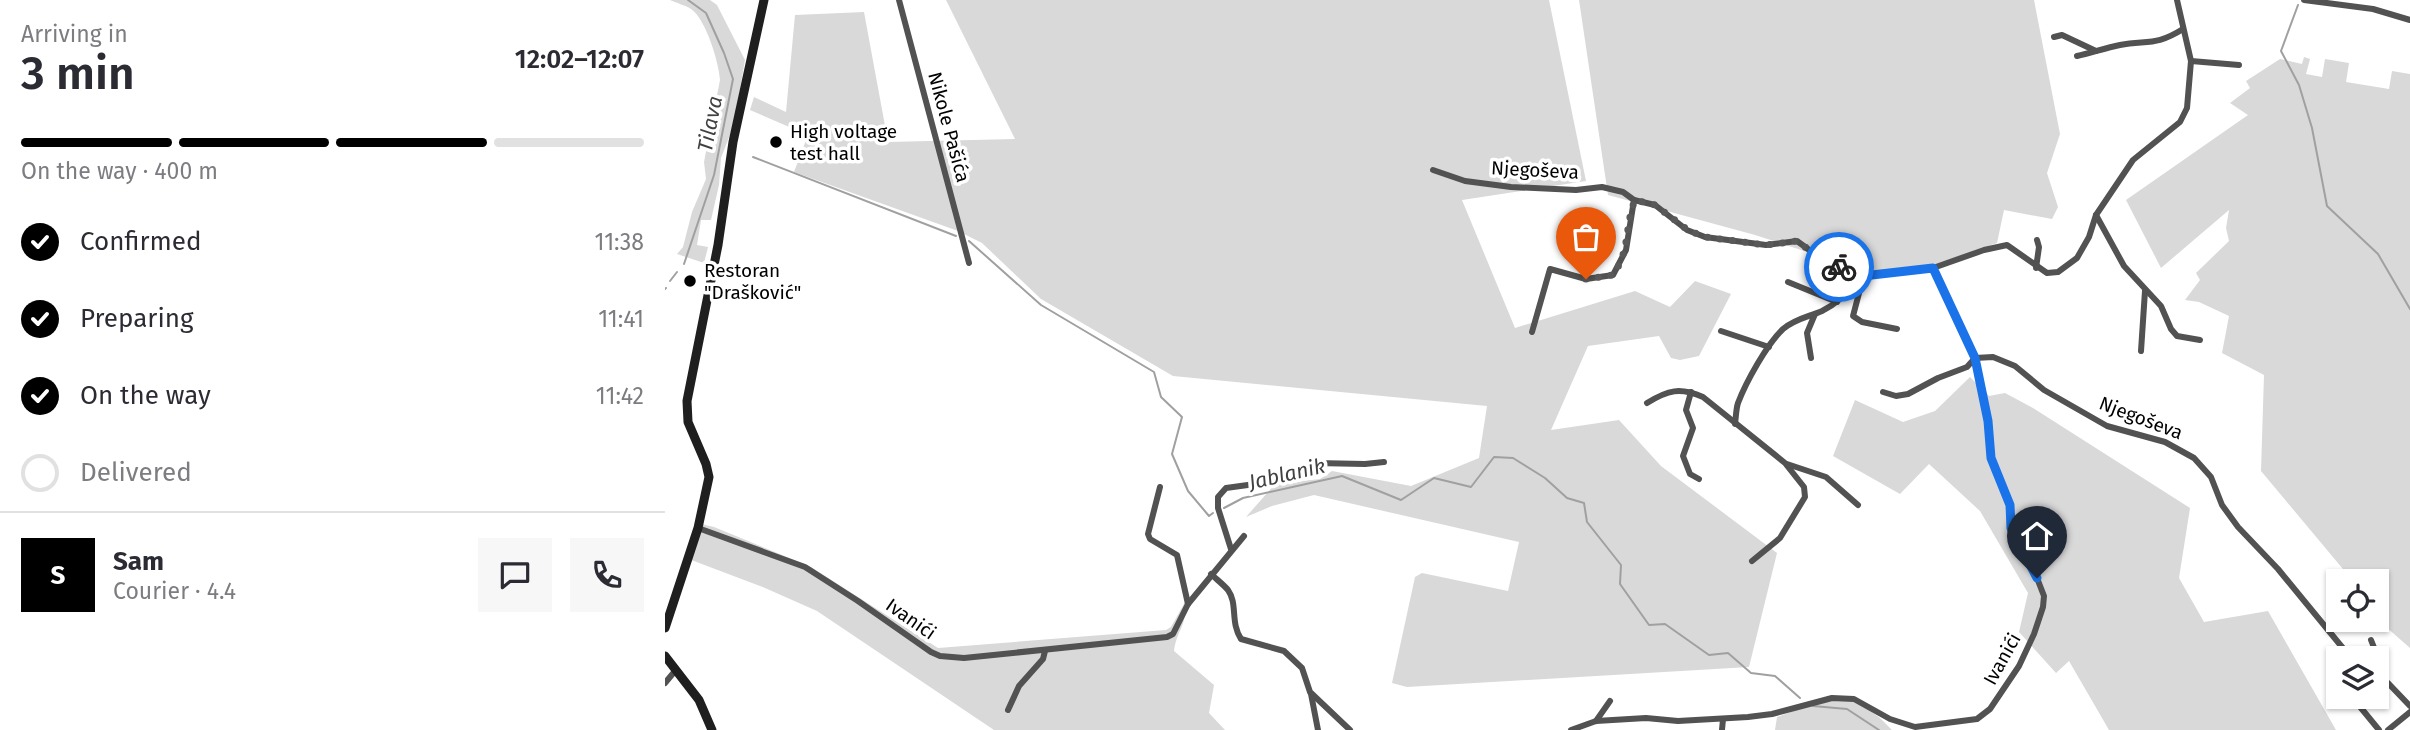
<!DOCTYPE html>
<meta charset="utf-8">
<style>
body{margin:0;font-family:"Fira Sans",sans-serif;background:#f7f7f7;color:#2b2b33;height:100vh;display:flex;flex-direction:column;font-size:26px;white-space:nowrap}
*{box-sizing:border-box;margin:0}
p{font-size:23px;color:#7c7c81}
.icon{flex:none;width:38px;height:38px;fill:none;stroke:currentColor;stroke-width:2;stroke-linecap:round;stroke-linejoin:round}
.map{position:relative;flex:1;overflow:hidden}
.details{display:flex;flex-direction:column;background:#fff;width:665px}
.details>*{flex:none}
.buttons{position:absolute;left:1661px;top:569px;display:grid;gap:14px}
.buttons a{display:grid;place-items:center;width:63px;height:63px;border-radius:0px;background:#fff;box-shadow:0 2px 5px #0004;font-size:35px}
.pin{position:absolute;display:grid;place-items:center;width:60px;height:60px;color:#fff;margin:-72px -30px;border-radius:50% 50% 50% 0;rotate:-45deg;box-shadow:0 0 7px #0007}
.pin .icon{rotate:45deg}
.courier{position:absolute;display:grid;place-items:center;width:70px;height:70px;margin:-35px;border:5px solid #1a73e8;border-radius:50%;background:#fff;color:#222;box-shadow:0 2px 9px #0007}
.head em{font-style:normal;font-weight:600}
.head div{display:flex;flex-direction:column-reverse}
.head{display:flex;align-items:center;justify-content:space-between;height:119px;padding:0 21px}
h1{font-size:46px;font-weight:600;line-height:52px}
.bar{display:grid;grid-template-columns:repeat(4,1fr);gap:10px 7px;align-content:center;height:84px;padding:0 21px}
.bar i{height:9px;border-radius:5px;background:#e1e1e2}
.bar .current{background:#000}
.bar p{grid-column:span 4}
.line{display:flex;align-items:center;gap:18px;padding:0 21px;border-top:2px solid #e1e1e2}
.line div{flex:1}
.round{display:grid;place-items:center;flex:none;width:74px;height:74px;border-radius:0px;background:#f7f7f7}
ol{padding:0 21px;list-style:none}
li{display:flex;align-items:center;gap:21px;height:77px}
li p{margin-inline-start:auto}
li .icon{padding:7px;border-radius:50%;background:#000;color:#fff;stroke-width:4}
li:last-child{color:#7c7c81}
li i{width:38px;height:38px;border:4px solid #e1e1e2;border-radius:50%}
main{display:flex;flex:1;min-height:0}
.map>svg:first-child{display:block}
.green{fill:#d9d9d9}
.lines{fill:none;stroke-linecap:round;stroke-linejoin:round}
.stream{stroke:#a0a0a0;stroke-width:2}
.street{stroke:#525252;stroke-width:6}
.secondary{stroke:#1f1f1f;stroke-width:9}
.done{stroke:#595959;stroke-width:7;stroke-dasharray:0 12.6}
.route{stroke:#1a73e8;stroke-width:9}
.poi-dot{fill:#000;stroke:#fff;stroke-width:2.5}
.labels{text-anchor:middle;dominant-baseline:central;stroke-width:7;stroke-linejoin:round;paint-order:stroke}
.street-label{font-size:19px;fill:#000;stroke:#fff}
.poi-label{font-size:19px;fill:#000;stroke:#fff;text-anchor:start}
.water-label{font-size:21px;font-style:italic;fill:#414141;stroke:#fff}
</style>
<main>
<section class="details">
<div class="head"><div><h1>3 min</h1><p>Arriving in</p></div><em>12:02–12:07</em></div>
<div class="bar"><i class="current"></i><i class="current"></i><i class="current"></i><i></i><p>On the way · 400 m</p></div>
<ol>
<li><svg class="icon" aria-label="check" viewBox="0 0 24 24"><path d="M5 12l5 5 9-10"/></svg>Confirmed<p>11:38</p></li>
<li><svg class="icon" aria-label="check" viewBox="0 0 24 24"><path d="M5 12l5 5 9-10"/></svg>Preparing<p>11:41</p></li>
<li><svg class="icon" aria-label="check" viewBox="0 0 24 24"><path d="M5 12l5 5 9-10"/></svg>On the way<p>11:42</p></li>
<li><i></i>Delivered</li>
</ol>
<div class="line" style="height:126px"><b class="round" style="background:#000;color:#fff">S</b><div><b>Sam</b><p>Courier · 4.4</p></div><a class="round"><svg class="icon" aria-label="chat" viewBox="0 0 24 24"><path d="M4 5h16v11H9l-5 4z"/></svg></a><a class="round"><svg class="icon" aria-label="phone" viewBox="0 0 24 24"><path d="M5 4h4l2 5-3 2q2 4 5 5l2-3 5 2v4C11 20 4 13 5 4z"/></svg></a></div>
</section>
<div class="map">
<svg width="1745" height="730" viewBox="0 0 1745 730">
<rect width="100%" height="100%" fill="#fff"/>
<g class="green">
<path d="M5 0H45L52 5 80 60 69 124 56 158 54 185 46 220H36L32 245 43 247 39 263 12 254 18 247 27 212 41 179 39 162 55 80C54 63 41 19 26 9 20 5 11 3 5 0Z"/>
<path d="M281 0H884L921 181 797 200 850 328 970 291 1005 307 1030 281 1066 294 1034 356 1015 360 1006 358 994 336 923 346 886 430 954 420 996 466 1112 553 1084 667 742 687 727 683 750 577 757 573 843 591 854 542 649 495 607 506 581 517 610 484 655 479 667 471 746 486 814 458 822 406 508 376 376 299 317 243 293 231 129 172 143 135 85 110 89 97 121 112 130 15 199 12 223 142 350 139Z"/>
<path d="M914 0H1369L1395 134 1382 173 1393 207 1387 219 1339 210 1332 243 1268 265 1204 272 1090 235 943 195Z"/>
<path d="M1639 57 1645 59 1641 74 1657 77 1660 59 1684 63 1681 82 1724 89 1727 71 1745 74V648L1712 619V581H1688L1596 471 1599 375 1557 353 1564 316 1534 302 1520 300 1535 280 1531 273 1564 241 1561 228 1564 210 1496 268 1461 200 1583 115 1565 103 1585 88 1581 81 1615 59 1637 64Z"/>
<path d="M1305 377 1324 396 1340 393 1368 408 1525 508 1514 578 1539 622 1603 611 1671 730H1444L1404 661 1391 673 1354 632 1363 593 1315 511 1264 464 1235 494 1168 456 1190 400 1238 422 1270 411Z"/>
<path d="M32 523 49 527 146 567 273 648 501 630 506 627 520 602C522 627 512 629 509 651L549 685 544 713 560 730H329L152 611 100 588 21 558Z"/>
<path d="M1189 699 1215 718 1227 730H1110L1112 717 1152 702Z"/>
</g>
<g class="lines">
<g class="stream">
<path d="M1633 5 1616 51 1634 85 1647 128 1662 206 1713 254 1745 309"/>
<path d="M88 157 291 236"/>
<path d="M304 241 376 305 489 372 496 397 517 417 507 454 523 491 544 516 548 513"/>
<path d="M19 264 49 175 68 79 59 53 41 13 23 0"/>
<path d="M5 281 12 272"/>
<path d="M0 289 1 288"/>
<path d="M559 508 578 498 677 476 736 500 769 478 806 487 829 457 848 458 880 478 902 498 919 503 922 522 956 565 955 584 984 625 1000 624 1044 655 1063 653 1086 673 1110 676 1135 698"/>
<path d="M1148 706 1182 709 1214 730"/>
</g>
<g class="street">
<path d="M234 0 304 263"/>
<path d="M1639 0 1708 9 1745 20"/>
<path d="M1389 37 1397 35 1431 51"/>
<path d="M1412 56C1426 53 1440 48 1455 45 1483 40 1491 46 1518 29"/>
<path d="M1526 61 1574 65"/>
<path d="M768 170 800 181 846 187 911 190 937 187 958 192 969 200 990 205 1022 230 1040 237 1101 245 1132 241 1162 263 1198 276 1268 268 1319 250 1342 245 1382 273 1393 272 1412 258 1424 237 1431 215 1468 160 1515 122 1522 108 1526 61 1512 0"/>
<path d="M1431 215 1459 266 1496 306 1506 329 1512 336 1535 340"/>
<path d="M1268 268 1310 358 1328 357 1350 366 1379 390 1442 426 1500 442 1529 458 1546 477 1557 505 1573 527 1613 569 1686 658"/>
<path d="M1371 268 1374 247 1372 240"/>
<path d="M1198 278 1188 316 1197 322 1232 329"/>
<path d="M1123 282 1172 302"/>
<path d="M1056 331 1104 347"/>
<path d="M867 332 885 269 921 279 948 275 961 250 969 200"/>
<path d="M1476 351 1480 291"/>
<path d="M1146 358 1142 333 1150 314"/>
<path d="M1026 392 1021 410 1028 428 1018 456 1025 474 1034 479"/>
<path d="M1218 392 1231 396 1243 394 1273 378 1302 367 1310 358"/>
<path d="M982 403C1003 390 1015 387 1038 397L1120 463 1139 487 1140 497 1115 538 1087 561"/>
<path d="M1070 424C1071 417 1071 409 1073 403 1081 382 1102 344 1118 329 1130 319 1143 317 1157 311 1174 303 1185 289 1198 276"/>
<path d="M1122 464 1161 477 1193 505"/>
<path d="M495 487 483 534 485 539 512 555 523 604"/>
<path d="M33 528 140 567 193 601 266 652 275 656 299 658 502 637 508 634 523 604 579 536"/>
<path d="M566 549 553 508V497L561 488 590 484 650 463 700 464 719 462"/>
<path d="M546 574C551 579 558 584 563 590 573 604 565 622 576 639L619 651 637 668 645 692 685 730"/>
<path d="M1706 640 1716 665 1712 673"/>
<path d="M1712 676 1723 683 1745 706"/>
<path d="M0 683 10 671"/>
<path d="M646 694 653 730"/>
<path d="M1687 697 1714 730"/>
<path d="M343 710 354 686 378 659 380 651"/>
<path d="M931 721 945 701"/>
<path d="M906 730 931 721 981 718 1013 721 1083 717 1107 714 1167 698 1189 699 1225 719 1250 727 1312 719 1325 709 1354 666 1369 634 1378 607 1379 596 1372 578 1346 528 1345 505 1326 458 1323 421 1310 358"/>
<path d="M1057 730 1058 719"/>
<path d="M1723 730 1745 712"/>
</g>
<g class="secondary">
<path d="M0 628 33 528 44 477 41 464 23 422 22 401 53 245 68 142 99 0"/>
<path d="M0 656 34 700 47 730"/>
</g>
</g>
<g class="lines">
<path class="done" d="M921 279 948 275C966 249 959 227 970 200L990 205 1023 230 1040 237 1101 245 1132 241 1162 263 1174 267"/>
<path class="route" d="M1174 267 1198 276 1268 268 1310 358 1323 421 1326 458 1345 505 1346 528 1372 578"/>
</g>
<g class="poi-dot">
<circle cx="111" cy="142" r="7"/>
<circle cx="25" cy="281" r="7"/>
</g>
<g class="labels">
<g class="street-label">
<text transform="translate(284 127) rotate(75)">Nikole Pašića</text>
<text transform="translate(870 170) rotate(3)">Njegoševa</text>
<text transform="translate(1476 418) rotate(21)">Njegoševa</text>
<text transform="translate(246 619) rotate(35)">Ivanići</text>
<text transform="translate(1337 659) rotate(-61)">Ivanići</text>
</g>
<g class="poi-label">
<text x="125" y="131">High voltage<tspan x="125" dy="22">test hall</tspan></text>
<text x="39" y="270">Restoran<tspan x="39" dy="22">"Drašković"</tspan></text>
</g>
<g class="water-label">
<text transform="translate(45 124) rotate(-79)">Tilava</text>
<text transform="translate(622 474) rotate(-13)">Jablanik</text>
</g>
</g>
</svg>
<div class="buttons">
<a><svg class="icon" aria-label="locate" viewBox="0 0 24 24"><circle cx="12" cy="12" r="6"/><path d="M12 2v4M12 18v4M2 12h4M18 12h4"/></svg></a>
<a><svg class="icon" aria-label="layers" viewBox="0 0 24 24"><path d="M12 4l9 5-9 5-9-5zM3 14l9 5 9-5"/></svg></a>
</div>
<div class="pin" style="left:921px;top:279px;background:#ea580c"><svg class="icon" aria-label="bag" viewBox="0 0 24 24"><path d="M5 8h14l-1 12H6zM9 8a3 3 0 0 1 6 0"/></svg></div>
<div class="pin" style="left:1372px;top:578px;background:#1f2937"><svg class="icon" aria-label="home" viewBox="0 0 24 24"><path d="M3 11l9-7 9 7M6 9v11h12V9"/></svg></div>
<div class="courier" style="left:1174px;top:267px"><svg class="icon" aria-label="bike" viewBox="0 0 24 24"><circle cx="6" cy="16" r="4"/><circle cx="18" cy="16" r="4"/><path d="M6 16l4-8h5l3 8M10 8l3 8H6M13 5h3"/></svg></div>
</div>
</main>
